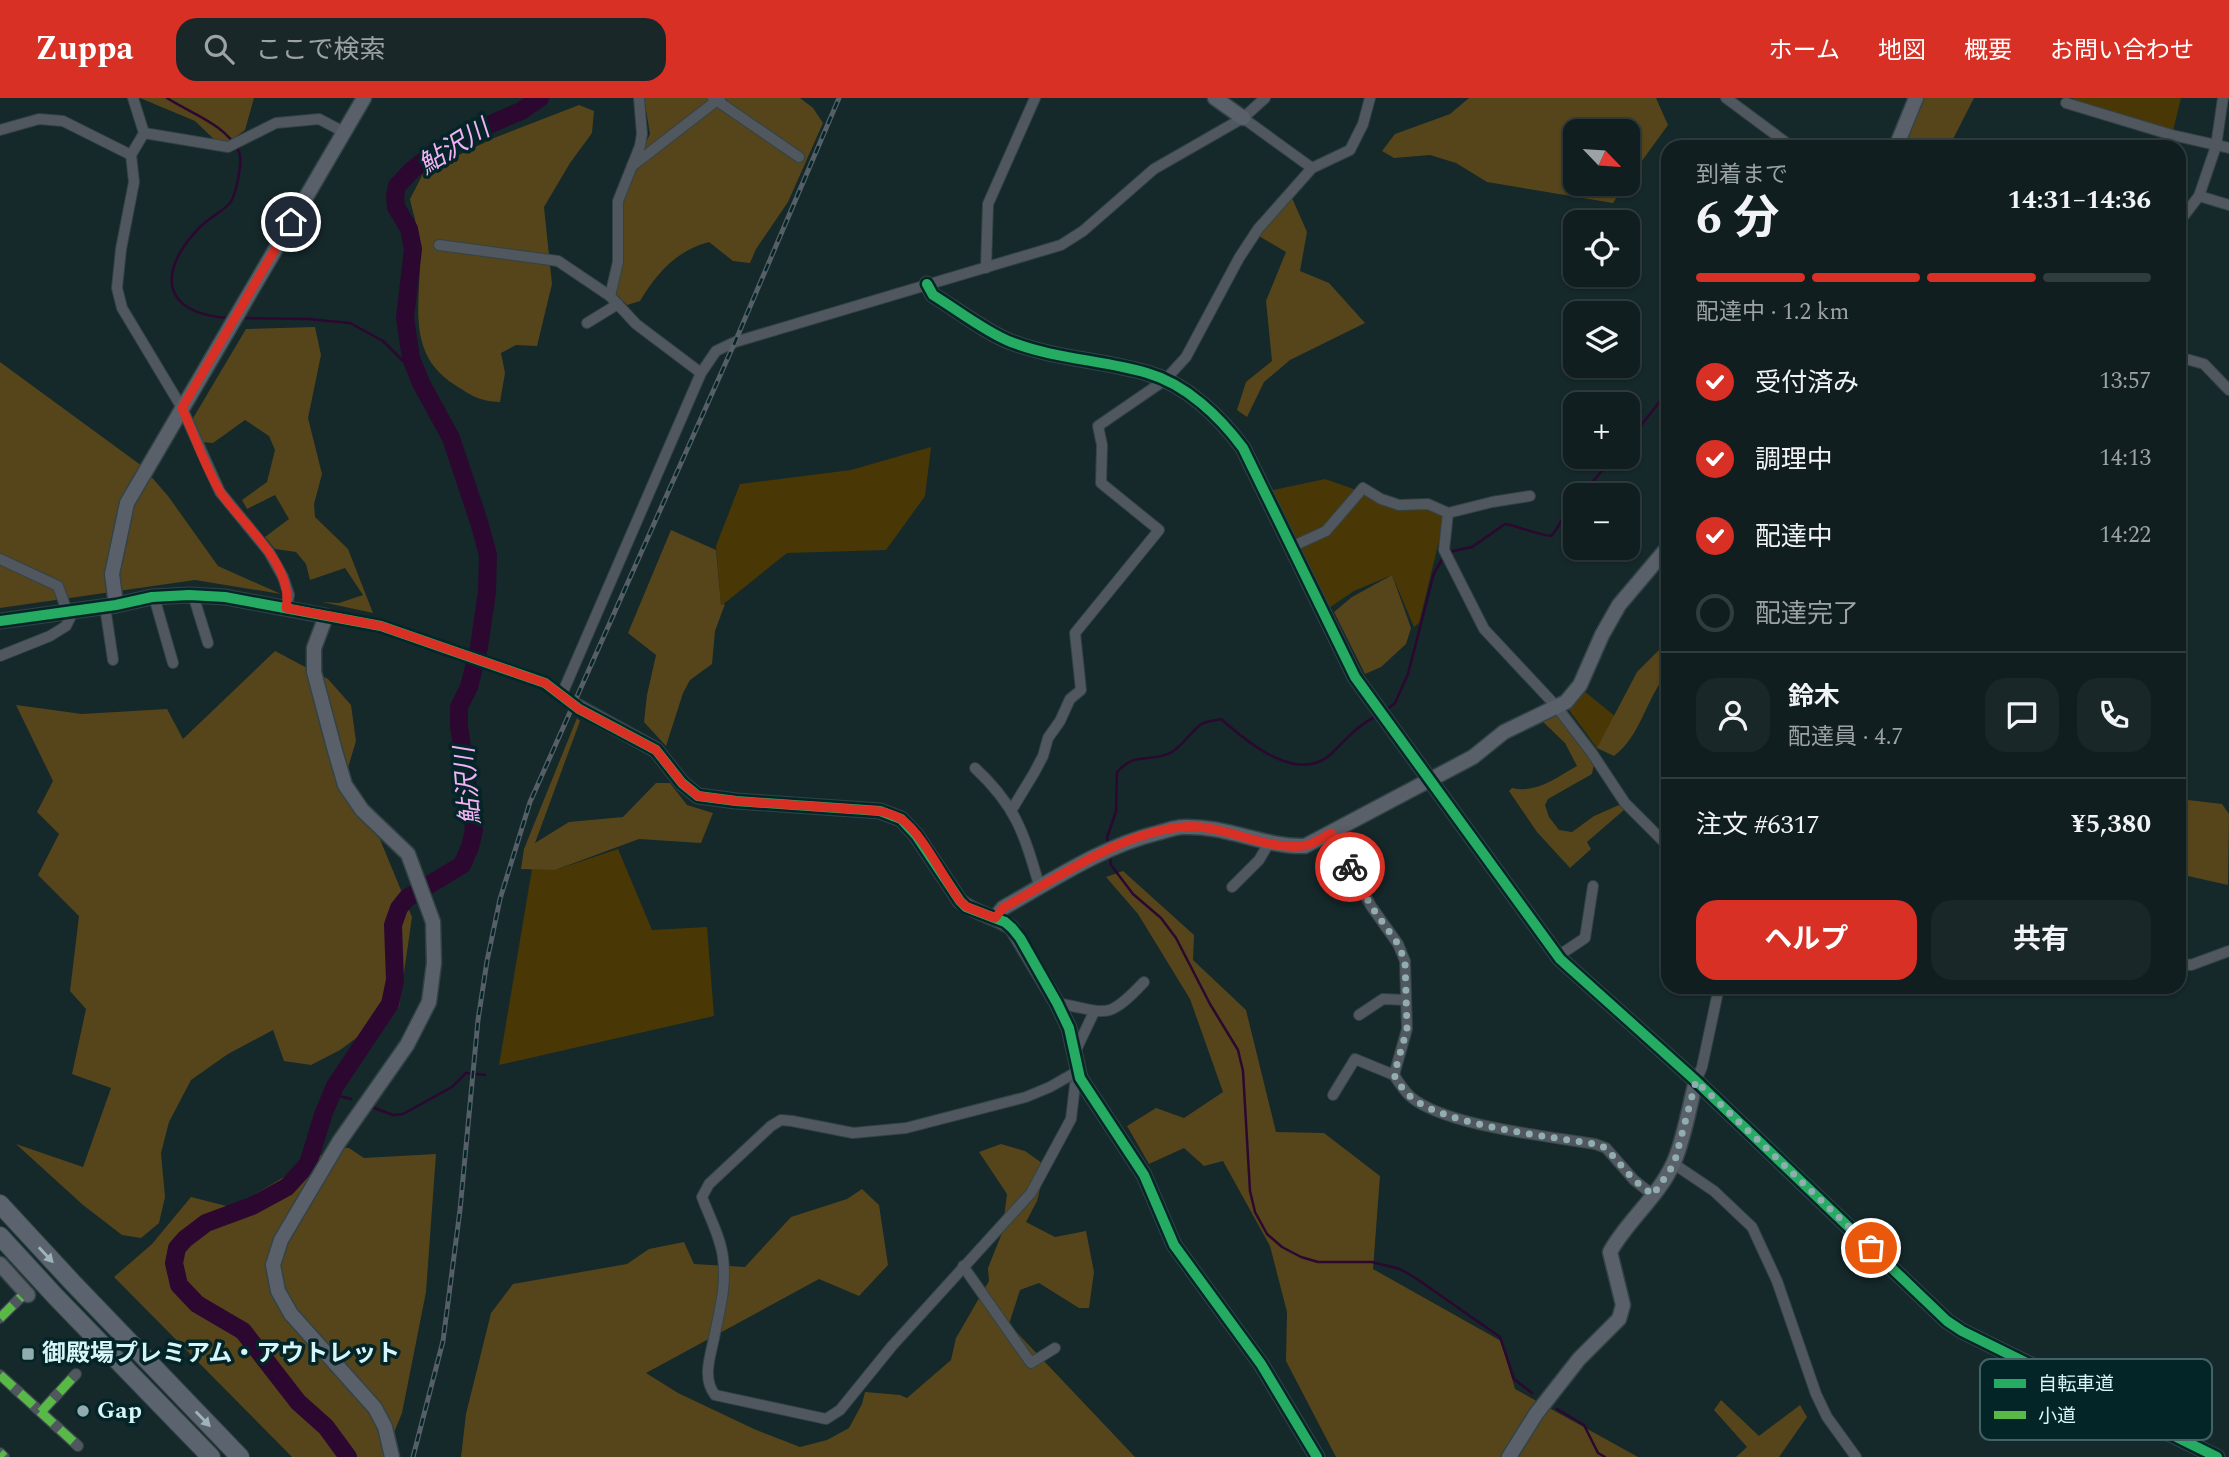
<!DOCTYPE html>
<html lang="ja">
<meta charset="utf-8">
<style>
body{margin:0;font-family:Spectral,"Noto Sans JP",serif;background:#192729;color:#f1f3f6;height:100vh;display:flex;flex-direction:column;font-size:26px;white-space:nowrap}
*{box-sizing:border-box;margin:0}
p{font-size:23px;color:#9ca2a5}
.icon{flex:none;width:38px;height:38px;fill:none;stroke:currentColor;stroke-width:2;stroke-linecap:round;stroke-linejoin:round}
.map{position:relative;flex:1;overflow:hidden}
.panel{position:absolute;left:1661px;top:42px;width:525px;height:854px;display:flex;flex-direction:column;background:#101e20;border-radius:21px;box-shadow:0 2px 5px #0004,0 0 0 2px #303c3e}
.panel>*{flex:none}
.needle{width:46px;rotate:115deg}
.fabs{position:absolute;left:1563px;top:21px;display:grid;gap:14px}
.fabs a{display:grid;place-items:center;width:77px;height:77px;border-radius:14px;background:#101e20;box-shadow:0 2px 5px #0004,0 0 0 2px #303c3e;font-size:35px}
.pin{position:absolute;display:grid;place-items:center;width:60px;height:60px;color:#fff;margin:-30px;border:4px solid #fff;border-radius:50%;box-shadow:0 2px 7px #0007}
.courier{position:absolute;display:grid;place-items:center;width:70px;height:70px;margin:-35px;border:5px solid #d93025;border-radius:50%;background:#fff;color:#222;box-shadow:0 2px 9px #0007}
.summary em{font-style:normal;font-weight:700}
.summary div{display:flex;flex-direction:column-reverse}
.summary{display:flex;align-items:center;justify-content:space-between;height:119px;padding:0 35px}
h1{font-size:46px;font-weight:700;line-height:52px}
.bar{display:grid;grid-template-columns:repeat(4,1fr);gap:10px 7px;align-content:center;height:84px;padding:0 35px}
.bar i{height:9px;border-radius:5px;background:#303c3e}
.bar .on{background:#d93025}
.bar p{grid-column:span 4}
.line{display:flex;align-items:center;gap:18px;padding:0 35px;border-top:2px solid #303c3e}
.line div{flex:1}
.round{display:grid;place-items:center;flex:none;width:74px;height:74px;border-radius:21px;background:#192729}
ol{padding:0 35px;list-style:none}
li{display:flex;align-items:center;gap:21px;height:77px}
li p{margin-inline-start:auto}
li .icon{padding:7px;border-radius:50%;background:#d93025;color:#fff;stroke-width:4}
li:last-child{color:#9ca2a5}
li i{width:38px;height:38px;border:4px solid #303c3e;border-radius:50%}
.action{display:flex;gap:14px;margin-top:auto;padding:14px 35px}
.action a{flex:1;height:80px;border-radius:21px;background:#d93025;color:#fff;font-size:28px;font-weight:700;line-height:80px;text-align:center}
.action a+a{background:#192729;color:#f1f3f6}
header{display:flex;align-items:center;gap:42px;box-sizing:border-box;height:98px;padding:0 35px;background:#d93025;color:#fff}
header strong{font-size:33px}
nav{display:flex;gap:38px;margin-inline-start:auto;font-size:24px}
.search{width:490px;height:63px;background:#192729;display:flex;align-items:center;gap:18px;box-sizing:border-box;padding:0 24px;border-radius:21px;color:#9ca2a5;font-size:26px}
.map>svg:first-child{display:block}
.green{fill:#493806}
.forest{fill:#56451b}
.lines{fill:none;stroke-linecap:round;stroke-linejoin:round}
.stream{stroke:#2c0830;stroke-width:2.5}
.river{stroke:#2c0830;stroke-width:18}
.street-casing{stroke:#324345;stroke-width:12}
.secondary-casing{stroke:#324345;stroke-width:17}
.highway-casing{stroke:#324345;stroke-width:20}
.street{stroke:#50575e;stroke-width:10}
.secondary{stroke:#596069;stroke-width:14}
.highway{stroke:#5b646e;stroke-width:18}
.rail-casing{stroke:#555f65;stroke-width:5}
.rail{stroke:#032528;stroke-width:2.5;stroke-dasharray:8;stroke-linecap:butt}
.quiet{stroke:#58b947;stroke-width:9;stroke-dasharray:18 9;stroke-linecap:butt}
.cycleway-casing{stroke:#032528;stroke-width:15}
.cycleway{stroke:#26ab63;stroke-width:10}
.oneway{fill:#9fb4ba}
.done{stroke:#92adb0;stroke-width:7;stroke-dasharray:0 12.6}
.route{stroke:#d93025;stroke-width:9}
.poi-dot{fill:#92adb0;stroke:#032528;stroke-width:2.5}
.labels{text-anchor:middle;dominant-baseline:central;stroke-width:7;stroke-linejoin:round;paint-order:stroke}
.poi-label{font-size:24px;font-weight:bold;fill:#d6f5f8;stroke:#032528;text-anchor:start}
.water-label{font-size:26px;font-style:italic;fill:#f3b0f6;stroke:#032528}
.key{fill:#032528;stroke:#426366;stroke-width:2}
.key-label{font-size:19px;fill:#d6f5f8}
</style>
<header>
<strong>Zuppa</strong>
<div class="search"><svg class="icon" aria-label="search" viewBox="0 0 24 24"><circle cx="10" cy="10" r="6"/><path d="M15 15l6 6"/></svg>ここで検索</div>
<nav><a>ホーム</a><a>地図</a><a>概要</a><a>お問い合わせ</a></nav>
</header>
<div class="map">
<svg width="2229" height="1359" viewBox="0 0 2229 1359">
<rect width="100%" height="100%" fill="#15282a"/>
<g class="green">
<path d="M2073 0H2181L2172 37 2070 6Z"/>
<path d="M931 349 925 398 886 452 787 455 721 508 716 448 740 386 851 372Z"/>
<path d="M1325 381 1396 406H1421L1446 414 1419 525 1414 529 1392 477 1354 493 1326 512 1269 393Z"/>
<path d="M1579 589 1616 619 1597 650 1564 605Z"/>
<path d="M618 751 652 832 707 829 714 918 499 967 532 771 555 772Z"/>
</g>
<g class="forest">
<path d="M140 0H254L245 32 222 49 195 23Z"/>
<path d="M644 0H800L813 10 823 25 788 104 756 151 750 165 733 163 709 144C677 152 656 176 640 203L627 207 615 195 621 113 636 65 650 36Z"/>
<path d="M1469 0H1656L1668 27 1628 82V33H1575V86H1625L1613 105 1487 84 1456 65 1430 57 1394 60 1382 53 1395 36 1450 16Z"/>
<path d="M1923 0H1974L1949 49H1924L1903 44Z"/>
<path d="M579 7 594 13 592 35 570 65 544 109 552 186 537 248 516 247 501 255 505 275 500 304C479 303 472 298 455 287 403 254 422 201 420 149 419 133 413 116 410 101L424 74 494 40Z"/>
<path d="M1292 100 1307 134 1300 173 1329 185 1365 225 1290 262 1264 284 1247 319 1237 312 1246 284 1272 263 1266 203 1286 154 1257 137Z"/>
<path d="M315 229 321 257 308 320 322 376 314 406 315 419 348 451 373 515 322 504 339 505 363 497 345 470 310 482 306 466 296 454 275 451 265 439 289 421 275 397 247 411 242 402 267 384 275 352 269 338 245 322 213 345 201 344 189 327 246 231Z"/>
<path d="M0 264 142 368 168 398 218 468 281 496 195 482 0 510Z"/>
<path d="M671 432 716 452 721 507 725 506 715 533 712 566 690 582 683 595 666 648 644 624 647 597 656 557 628 535Z"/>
<path d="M1392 477 1411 530 1406 546 1381 569 1365 576 1334 514 1352 499Z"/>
<path d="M1668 543V574C1646 600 1641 638 1614 658L1597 650 1637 574Z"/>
<path d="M275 553 328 581 351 607 356 643 344 683 377 734 412 819 399 909 340 952 311 967 284 963 273 932 228 956 191 982 169 1024 161 1055 165 1099 159 1125 141 1140 122 1137 83 1107 16 1046 83 1069 111 990 72 976 86 911 70 893 79 818 38 777 59 736 37 714 53 683 16 607 82 616 167 611 183 641Z"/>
<path d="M1559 613 1594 666 1592 676 1548 701 1545 707 1549 719 1559 732 1572 734 1594 718 1619 707 1624 712 1587 744 1591 751 1570 770 1537 734 1509 693 1512 690C1536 696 1557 679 1577 668L1565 645 1540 621Z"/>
<path d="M577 620 580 623 535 745 569 724 623 719 656 685H670L687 707 713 715 701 745 639 741 555 772 521 771 524 751Z"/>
<path d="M2179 701 2222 706 2229 716 2228 787 2179 776Z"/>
<path d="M1123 773 1194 837 1193 862 1246 912 1276 1034 1324 1035 1380 1078 1373 1171 1501 1243 1515 1291 1638 1359H1336L1286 1263 1287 1214 1270 1148 1223 1063 1204 1068 1184 1050 1149 1066 1127 1028 1156 1010 1184 1020 1223 994 1190 901 1138 816 1106 779Z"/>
<path d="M1001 1046 1025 1053 1046 1068 1037 1103 1026 1124 1055 1139 1086 1133 1094 1174 1089 1210H1079L1039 1185 1020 1192 1009 1226 1135 1359H461L466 1316 491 1215 513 1186 627 1166 649 1151 684 1144 694 1166 745 1169 791 1119 847 1101 862 1091 879 1107 888 1167 859 1198 819 1181 646 1275 678 1295 754 1331 800 1349 827 1342 849 1330 862 1306 865 1294 900 1297 907 1300 951 1262 956 1240 989 1183 988 1170 1002 1135 1007 1096 979 1054Z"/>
<path d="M335 1049 349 1050 364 1060 436 1056 426 1194 402 1315 384 1359H292L114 1179 152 1146 191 1099 242 1112 252 1098Z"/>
<path d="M1721 1302 1759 1338 1800 1307 1807 1319 1779 1359H1736L1747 1349 1714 1312Z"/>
</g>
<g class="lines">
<g class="stream">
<path d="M167 0C190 15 227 27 239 54 243 63 236 97 230 105 222 114 209 120 200 129 157 173 160 216 229 220"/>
<path d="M240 220 308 221 350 225 383 243 403 263 413 267"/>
<path d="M1628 344 1668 293"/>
<path d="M1581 397 1614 359"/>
<path d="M1385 613 1395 605 1408 576 1434 475 1443 460 1453 453 1472 449 1505 426C1521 429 1535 436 1551 438 1561 427 1564 414 1575 403"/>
<path d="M1108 745 1107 739 1116 714 1117 674C1137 652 1150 666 1172 654 1183 647 1190 635 1200 627 1205 623 1214 623 1221 621 1246 643 1297 687 1331 656 1347 641 1357 627 1377 618"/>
<path d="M1110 759 1111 767 1133 796 1161 820 1176 840 1210 906 1238 952 1243 973 1250 1093 1255 1114 1267 1136 1282 1149 1301 1159 1318 1164H1372L1400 1171 1417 1181 1500 1239 1514 1281 1532 1295"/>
<path d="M331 996 351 1001"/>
<path d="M372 1009 393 1017 403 1016 452 989 466 975 485 977"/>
<path d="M1557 1311 1584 1327 1598 1355 1605 1359"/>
</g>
<path class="river" d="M348 1359 326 1329 298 1304 243 1233 197 1206 179 1187 174 1165 177 1150 185 1141 206 1125 252 1108 287 1089 308 1066 323 1017 335 988 390 906 395 882 393 827 399 810 407 800 462 767 470 749 474 732 459 628V609L469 589 479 549 487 494 488 457 479 424 451 340 421 285 411 260 405 220 413 151 409 131 396 109 395 98 397 88 412 72 431 57 465 37 521 13 540 0"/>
<g class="street-casing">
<g id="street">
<path d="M133 0 144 35 131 57 134 84 121 151 117 190 122 210 182 310 220 394 269 454 283 479 289 497 286 510"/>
<path d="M639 0 642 36 640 48 618 103V164L610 198 636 226 701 275"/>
<path d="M713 0 799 59"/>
<path d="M1726 0 1792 49"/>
<path d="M2066 5 2172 37 2229 50"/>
<path d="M1243 20 1312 70"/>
<path d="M0 32 39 21 63 23 131 57"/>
<path d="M144 35 228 49 276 25 319 21 344 34"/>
<path d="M632 68 720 0"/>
<path d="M2199 98 2229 107"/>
<path d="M2179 124 2199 98 2216 48 2223 0"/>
<path d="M439 147 558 163 610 198"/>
<path d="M986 170 988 106 1035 0"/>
<path d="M587 225 618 206"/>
<path d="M2179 259 2204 266 2229 292"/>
<path d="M1530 398 1492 404 1448 415 1444 452 1484 531 1556 608 1592 655 1625 705 1668 748"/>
<path d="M1291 449 1326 433 1363 390 1381 401 1399 407 1428 406 1448 415"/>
<path d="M0 461 58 488 67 513"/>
<path d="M193 497 208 545"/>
<path d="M154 499 173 565"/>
<path d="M105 509 113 562"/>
<path d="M326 518 381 528 526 577 545 585 566 600"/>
<path d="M0 558 50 538 66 528 74 512"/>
<path d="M562 596 701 275 716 253 735 244 1061 147 1083 133 1154 71 1243 20 1265 0"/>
<path d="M975 670C1017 709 1024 736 1040 790"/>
<path d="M1011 713 1034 675 1043 658 1048 640 1060 623 1070 601 1081 592 1075 535 1159 432 1101 385 1102 347 1098 328 1165 282 1186 259 1239 160 1258 131 1312 70 1350 52 1363 26 1370 0"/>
<path d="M1331 735 1371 808 1398 846 1405 863 1407 931 1394 977C1399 985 1404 993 1411 999 1445 1028 1548 1038 1595 1046L1606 1050 1634 1082 1653 1097"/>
<path d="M1232 789 1259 762 1269 745"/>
<path d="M1558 858 1585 840 1593 788"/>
<path d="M2179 865 2191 867 2229 853"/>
<path d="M1057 905C1108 914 1106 924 1144 884"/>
<path d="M1359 917 1383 901 1406 902"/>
<path d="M1075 954 1094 914"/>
<path d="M1078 973 1050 989 1026 999 906 1030 853 1035 792 1023 781 1022 771 1028 709 1086 702 1099C709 1118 721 1140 723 1160 727 1187 719 1215 714 1240 710 1260 702 1280 715 1297L826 1321 840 1312 892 1248 1031 1095 1071 1021 1075 987 1080 980"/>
<path d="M1696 983 1702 969 1719 889"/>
<path d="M1333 997 1355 961 1394 977"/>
<path d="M1674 1066 1714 1093 1752 1129 1777 1183 1816 1296 1827 1319 1856 1359"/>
<path d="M963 1168 1031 1265 1055 1250"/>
<path d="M0 1220 21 1199"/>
<path d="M0 1277 78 1348"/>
<path d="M41 1314 76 1276"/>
<path d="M0 1355 4 1359"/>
</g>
</g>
<g class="secondary-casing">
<g id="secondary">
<path d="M1215 0 1243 20"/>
<path d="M1896 49 1916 0"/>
<path d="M927 186 933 197C956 211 987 235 1011 244 1055 261 1103 262 1147 275 1186 286 1220 319 1243 350L1355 579 1560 861 1696 983 1947 1223 1962 1233 2217 1359"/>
<path d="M116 507 112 476 127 405 364 0"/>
<path d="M0 523 116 507 152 499 189 497 225 499 326 518 314 550V574L335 653 345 687 362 712 408 756 433 824 434 865 429 904 407 947 339 1044 281 1142 273 1167 278 1193 291 1216 375 1310 385 1329 392 1359"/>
<path d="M573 606 656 652 682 685 698 698 736 703 880 713 901 721 916 737 960 803C975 816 996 818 1012 830L1057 905 1069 930 1080 980 1144 1077 1174 1147 1261 1266 1317 1359"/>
<path d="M995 820 1003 810C1053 782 1101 749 1157 735 1166 733 1175 729 1183 729 1226 727 1263 749 1305 748L1473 659 1504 634 1566 604 1580 587 1602 537 1619 507 1668 449"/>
<path d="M0 1166 28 1197"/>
<path d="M1509 1359 1536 1316 1579 1261 1619 1221 1623 1207 1610 1154C1627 1123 1658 1099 1673 1066 1683 1046 1690 1006 1696 983"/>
</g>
</g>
<g class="highway-casing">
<g id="highway">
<path d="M0 1106 72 1184 240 1359"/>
<path d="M0 1138 56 1199 211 1359"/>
</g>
</g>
<use href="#street" class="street"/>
<use href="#secondary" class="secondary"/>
<use href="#highway" class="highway"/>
<g class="rail-casing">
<path id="rail" d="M413 1359 443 1243 460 1112 478 922 487 863 500 801 530 704 735 244 839 0"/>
</g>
<use href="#rail" class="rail"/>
<g class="quiet">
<path d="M0 1220 21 1199"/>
<path d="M0 1277 78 1348"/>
<path d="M41 1314 76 1276"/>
<path d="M0 1355 4 1359"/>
</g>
<g class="cycleway-casing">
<g id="cycleway">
<path d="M927 186 933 197C956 211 987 235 1011 244 1055 261 1103 262 1147 275 1186 286 1220 319 1243 350L1355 579 1560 861 1696 983 1947 1223 1962 1233 2217 1359"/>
<path d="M0 523 116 507 152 499 189 497 225 499 381 528 545 585 579 611 656 652 682 685 698 698 736 703 880 713 901 721 916 737 960 803 966 809 1005 824 1012 830 1020 840 1057 905 1069 930 1080 980 1144 1077 1174 1147 1261 1266 1317 1359"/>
</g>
</g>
<use href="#cycleway" class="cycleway"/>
</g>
<defs><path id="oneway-solid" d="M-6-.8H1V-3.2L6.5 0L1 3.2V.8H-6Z" transform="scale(1.75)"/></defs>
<g class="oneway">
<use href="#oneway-solid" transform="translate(46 1157) rotate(47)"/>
<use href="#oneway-solid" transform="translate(203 1321) rotate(46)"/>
</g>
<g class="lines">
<path class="done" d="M1350 769 1371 808 1398 846 1405 863 1407 931 1394 977C1399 985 1403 993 1411 999 1446 1028 1548 1038 1595 1046L1606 1050 1634 1082 1653 1097 1674 1066 1696 983 1871 1150"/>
<path class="route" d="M291 124 182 310C194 336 206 372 221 395 243 427 295 468 286 510L381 528 545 585 579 611 656 652 682 685 698 698 736 703 880 713C887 715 895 717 901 721 922 735 944 781 960 803L967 809 995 820 1003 810C1054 782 1122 734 1182 729 1223 725 1261 752 1302 748 1312 747 1322 740 1331 735L1350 769"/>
</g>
<g class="poi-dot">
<rect x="21" y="1249" width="14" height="14" rx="3.5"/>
<circle cx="83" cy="1313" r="7"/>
</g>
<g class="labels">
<g class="poi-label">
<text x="42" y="1256">御殿場プレミアム・アウトレット</text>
<text x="97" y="1313">Gap</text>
</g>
<g class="water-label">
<text transform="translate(454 49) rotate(-32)">鮎沢川</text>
<text transform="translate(468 688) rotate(-95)">鮎沢川</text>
</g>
</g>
<rect x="1980" y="1261" width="232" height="81" rx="10" class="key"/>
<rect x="1994" y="1281" width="32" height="9" fill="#26ab63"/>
<rect x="1994" y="1313" width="32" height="8" fill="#58b947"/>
<g class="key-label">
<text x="2038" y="1292">自転車道</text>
<text x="2038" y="1324">小道</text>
</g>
</svg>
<div class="fabs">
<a><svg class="needle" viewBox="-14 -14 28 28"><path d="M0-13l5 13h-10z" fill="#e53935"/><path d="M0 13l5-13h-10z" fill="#9ca2a5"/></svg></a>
<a><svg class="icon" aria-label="locate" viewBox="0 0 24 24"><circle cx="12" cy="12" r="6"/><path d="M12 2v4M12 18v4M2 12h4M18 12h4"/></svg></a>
<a><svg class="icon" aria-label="layers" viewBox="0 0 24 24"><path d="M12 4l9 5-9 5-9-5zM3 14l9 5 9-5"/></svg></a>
<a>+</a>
<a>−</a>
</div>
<div class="pin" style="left:1871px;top:1150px;background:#ea580c"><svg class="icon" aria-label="bag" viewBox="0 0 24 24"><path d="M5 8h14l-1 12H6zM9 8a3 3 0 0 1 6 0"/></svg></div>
<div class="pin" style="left:291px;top:124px;background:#1f2937"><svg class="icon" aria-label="home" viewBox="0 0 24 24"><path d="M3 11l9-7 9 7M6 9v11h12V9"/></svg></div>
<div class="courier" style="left:1350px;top:769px"><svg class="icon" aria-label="bike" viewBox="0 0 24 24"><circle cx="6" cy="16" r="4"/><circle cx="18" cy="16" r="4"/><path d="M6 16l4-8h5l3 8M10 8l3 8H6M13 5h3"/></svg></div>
<section class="panel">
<div class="summary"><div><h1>6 分</h1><p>到着まで</p></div><em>14:31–14:36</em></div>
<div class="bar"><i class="on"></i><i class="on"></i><i class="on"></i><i></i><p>配達中 · 1.2 km</p></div>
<ol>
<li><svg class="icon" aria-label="check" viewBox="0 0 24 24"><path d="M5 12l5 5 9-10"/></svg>受付済み<p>13:57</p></li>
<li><svg class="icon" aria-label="check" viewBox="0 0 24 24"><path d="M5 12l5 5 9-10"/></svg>調理中<p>14:13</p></li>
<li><svg class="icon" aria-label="check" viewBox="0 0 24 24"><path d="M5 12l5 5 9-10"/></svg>配達中<p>14:22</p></li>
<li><i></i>配達完了</li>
</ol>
<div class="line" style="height:126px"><a class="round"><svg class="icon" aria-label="person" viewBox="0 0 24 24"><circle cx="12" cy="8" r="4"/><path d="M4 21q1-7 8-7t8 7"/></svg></a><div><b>鈴木</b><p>配達員 · 4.7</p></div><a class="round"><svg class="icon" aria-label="chat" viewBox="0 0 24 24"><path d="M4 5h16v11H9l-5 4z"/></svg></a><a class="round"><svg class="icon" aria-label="phone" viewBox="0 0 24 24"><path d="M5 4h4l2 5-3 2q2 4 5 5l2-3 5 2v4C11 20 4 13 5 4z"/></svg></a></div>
<div class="line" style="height:91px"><div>注文 #6317</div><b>¥5,380</b></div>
<div class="action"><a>ヘルプ</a><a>共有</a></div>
</section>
</div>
